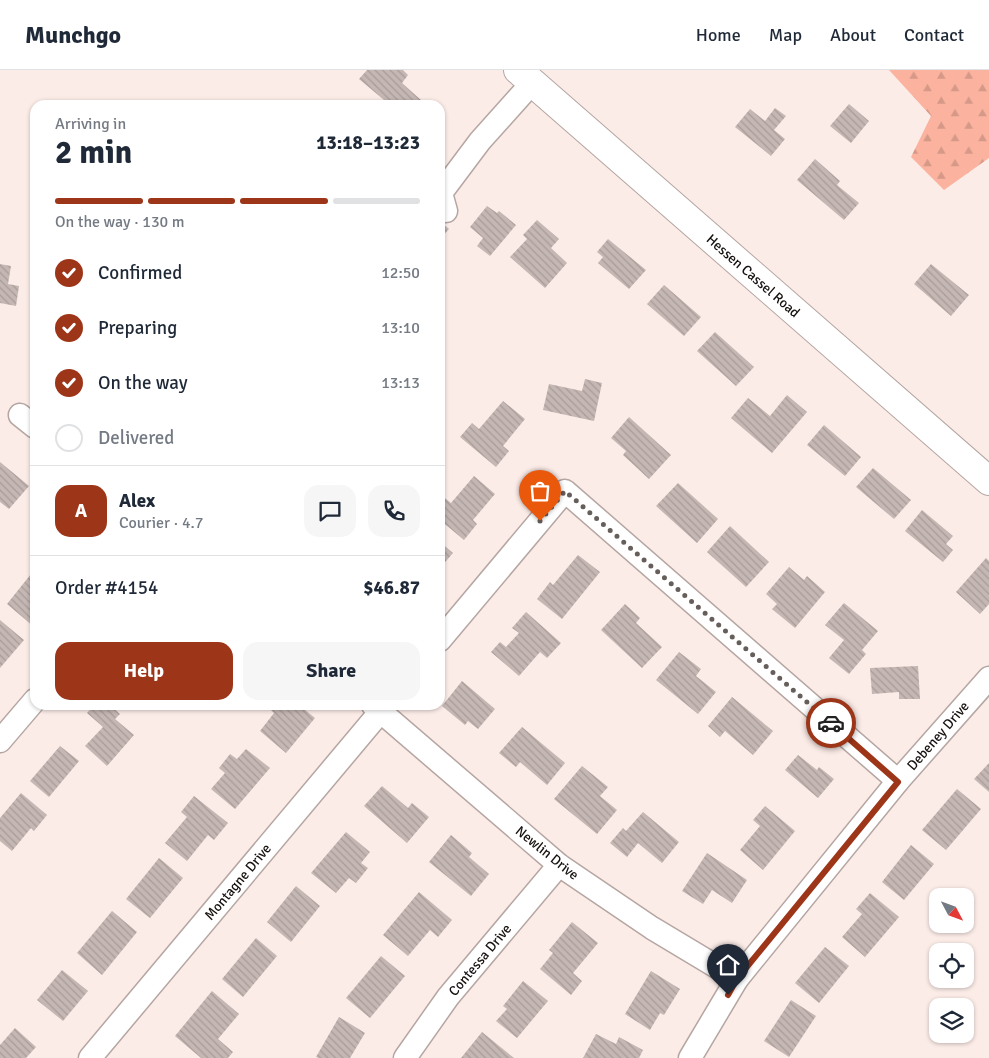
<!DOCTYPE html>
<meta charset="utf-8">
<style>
body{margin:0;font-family:Signika,sans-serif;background:#f6f6f7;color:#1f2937;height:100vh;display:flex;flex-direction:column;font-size:19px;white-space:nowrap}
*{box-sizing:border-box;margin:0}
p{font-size:16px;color:#747a83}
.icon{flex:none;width:28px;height:28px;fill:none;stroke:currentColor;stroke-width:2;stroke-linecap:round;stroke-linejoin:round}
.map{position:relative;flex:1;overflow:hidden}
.sheet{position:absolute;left:30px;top:30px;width:415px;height:610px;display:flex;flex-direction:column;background:#fff;border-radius:15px;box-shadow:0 1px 4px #0004}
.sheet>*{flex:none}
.needle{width:32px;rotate:131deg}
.tools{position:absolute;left:929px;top:818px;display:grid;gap:10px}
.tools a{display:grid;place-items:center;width:45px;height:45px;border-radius:10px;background:#fff;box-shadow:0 1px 4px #0004;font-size:25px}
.pin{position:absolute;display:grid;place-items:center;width:42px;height:42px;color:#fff;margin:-51px -21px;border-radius:50% 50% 50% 0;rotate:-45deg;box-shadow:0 0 5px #0007}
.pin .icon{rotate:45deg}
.courier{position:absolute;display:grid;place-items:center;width:50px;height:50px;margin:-25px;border:4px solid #9d3619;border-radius:50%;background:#fff;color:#222;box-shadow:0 1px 6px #0007}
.headline em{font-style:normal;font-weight:800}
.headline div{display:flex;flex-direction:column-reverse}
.headline{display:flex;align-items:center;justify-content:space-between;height:85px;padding:0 25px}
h1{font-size:32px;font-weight:800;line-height:38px}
.bar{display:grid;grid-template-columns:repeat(4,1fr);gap:8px 5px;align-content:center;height:60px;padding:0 25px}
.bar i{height:6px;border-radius:4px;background:#e0e1e3}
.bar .selected{background:#9d3619}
.bar p{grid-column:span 4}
.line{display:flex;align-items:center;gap:12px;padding:0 25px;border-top:1px solid #e0e1e3}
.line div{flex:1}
.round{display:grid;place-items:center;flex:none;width:52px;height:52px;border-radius:15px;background:#f6f6f7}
ol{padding:0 25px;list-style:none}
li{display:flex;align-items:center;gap:15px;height:55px}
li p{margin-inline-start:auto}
li .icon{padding:5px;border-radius:50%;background:#9d3619;color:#fff;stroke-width:4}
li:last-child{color:#747a83}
li i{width:28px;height:28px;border:2px solid #e0e1e3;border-radius:50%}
.primary-button{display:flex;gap:10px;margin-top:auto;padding:10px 25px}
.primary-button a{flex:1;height:58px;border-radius:15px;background:#9d3619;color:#fff;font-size:20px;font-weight:800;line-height:58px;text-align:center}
.primary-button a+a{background:#f6f6f7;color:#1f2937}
header{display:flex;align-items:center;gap:30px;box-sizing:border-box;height:70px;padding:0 25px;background:#fff;border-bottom:1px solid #e0e1e3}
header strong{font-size:24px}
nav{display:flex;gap:28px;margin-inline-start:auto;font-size:18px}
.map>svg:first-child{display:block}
.forest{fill:url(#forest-firs)}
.building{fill:url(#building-back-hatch)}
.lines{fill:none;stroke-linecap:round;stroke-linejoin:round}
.minor-casing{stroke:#b5a6a2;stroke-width:25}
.major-casing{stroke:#b5a6a2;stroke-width:30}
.minor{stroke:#fff;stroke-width:22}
.major{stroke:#fff;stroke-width:28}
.done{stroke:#665e5b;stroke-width:5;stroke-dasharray:0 9}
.route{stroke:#9d3619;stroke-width:6}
.labels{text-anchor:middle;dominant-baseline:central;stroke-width:4;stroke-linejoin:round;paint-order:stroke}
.street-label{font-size:14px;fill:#16110f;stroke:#fff}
</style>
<header>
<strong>Munchgo</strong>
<nav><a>Home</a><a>Map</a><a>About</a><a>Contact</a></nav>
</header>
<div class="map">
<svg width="989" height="988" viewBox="0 0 989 988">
<defs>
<pattern id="forest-firs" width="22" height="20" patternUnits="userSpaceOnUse" patternTransform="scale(1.25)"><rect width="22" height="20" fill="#fbb39f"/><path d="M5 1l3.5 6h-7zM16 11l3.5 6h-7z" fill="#d69988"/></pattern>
<pattern id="building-back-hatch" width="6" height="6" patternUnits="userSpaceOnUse" patternTransform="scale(1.25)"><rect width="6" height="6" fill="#c5b7b3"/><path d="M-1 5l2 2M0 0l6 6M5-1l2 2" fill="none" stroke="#a89c99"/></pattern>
</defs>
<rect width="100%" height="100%" fill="#fcece8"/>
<path class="forest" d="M889 0H989V88L944 120 911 87 931 46Z"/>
<g class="building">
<path d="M367 0H403L408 5 402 13 421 30 417 35H390L359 9Z"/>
<path d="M849 34 869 51 851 73 830 56Z"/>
<path d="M775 38 786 46 774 60 785 69 771 86 735 57 750 39 765 51Z"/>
<path d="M815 89 840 111 837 115 859 133 844 150 797 110Z"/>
<path d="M487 136 497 143 499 141 516 155 490 186 477 176 483 168 470 157Z"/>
<path d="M537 150 559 169 551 178 567 193 545 218 510 187 527 169 523 165Z"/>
<path d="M440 151 449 159 440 169Z"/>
<path d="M608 169 646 200 629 219 598 193 603 187 597 182Z"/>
<path d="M0 194 11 196 8 214 19 216 16 236 0 233Z"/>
<path d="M931 194 969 225 951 246 914 214Z"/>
<path d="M664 215 701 247 684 266 647 234Z"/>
<path d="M715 262 754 297 736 316 697 281Z"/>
<path d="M585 309 602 313 594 351 543 340 549 314 582 321Z"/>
<path d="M787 325 807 342 772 383 731 348 748 328 770 346Z"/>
<path d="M503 331 525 349 503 376 509 381 496 397 460 367 472 353 479 359Z"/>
<path d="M629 347 671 385 649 409 623 385 626 381 611 368Z"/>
<path d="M824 355 861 387 845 406 807 375Z"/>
<path d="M0 392 29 416 9 439 0 432Z"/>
<path d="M873 398 911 430 894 449 856 417Z"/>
<path d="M474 406 495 424 473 450 477 454 464 470 440 450V426L441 425 451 433Z"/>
<path d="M678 413 718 449 697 473 656 436Z"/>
<path d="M922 440 953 466 946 474 953 480 943 492 905 461Z"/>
<path d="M730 456 769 492 746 517 707 482Z"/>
<path d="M440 472 453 483 440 498Z"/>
<path d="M578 485 600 502 562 549 537 529 550 512 553 515Z"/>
<path d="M986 488 989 491V534L980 544 956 522Z"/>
<path d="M789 497 804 510 807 506 825 522 795 558 772 539 777 534 766 524Z"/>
<path d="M35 499V554L33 556 7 534Z"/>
<path d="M844 533 878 561 862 580 866 584 849 604 829 588 844 570 825 555Z"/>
<path d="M625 534 640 548 636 553 662 577 642 598 601 560Z"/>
<path d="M526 542 561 573 547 588 540 582 519 606 491 582 500 572 506 577 519 563 512 558Z"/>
<path d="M0 550 24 570 0 598Z"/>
<path d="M679 582 701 599 696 606 716 622 698 644 656 610Z"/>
<path d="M918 596 920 629H899V622L872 624 870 598Z"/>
<path d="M462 611 495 639 478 659 468 651 465 655 442 636Z"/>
<path d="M732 627 773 661 753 685 725 661 720 667 708 656Z"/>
<path d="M94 635H110L120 644 115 649 134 665 107 696 85 676 103 657 87 643Z"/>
<path d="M271 635H299L315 648 286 683 260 661 274 643 269 638Z"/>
<path d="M522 657 565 693 547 715 520 692 516 697 499 683Z"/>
<path d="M60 676 79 691 49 727 30 711Z"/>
<path d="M246 679 270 698 235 739 211 719 225 703 219 698 230 684 237 689Z"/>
<path d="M798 685 817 700 819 697 834 709 818 728 785 700Z"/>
<path d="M989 693V722L974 709Z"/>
<path d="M582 696 608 717 600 726 617 740 597 764 554 729Z"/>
<path d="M382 716 408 738 412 733 429 747 407 773 364 736Z"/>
<path d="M957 719 981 739 946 780 922 760Z"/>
<path d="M21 723 47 745 34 761 31 758 12 781 0 771V748Z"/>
<path d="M194 726 228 753 214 770 208 765 187 791 165 773 187 747 181 742Z"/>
<path d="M765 736 795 761 763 800 740 780 760 756 753 750Z"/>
<path d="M643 742 679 772 662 793 638 773 627 787 610 773 623 758 626 761Z"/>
<path d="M346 762 370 782 361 793 368 798 356 813 349 808 336 823 311 803Z"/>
<path d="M451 765 472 783 469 787 489 804 471 826 429 792Z"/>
<path d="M911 775 934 794 904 830 882 812Z"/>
<path d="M707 783 747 810 732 833 712 820 703 834 682 821Z"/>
<path d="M159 788 183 808 150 848 126 829Z"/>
<path d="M296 816 320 836 291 872 267 852Z"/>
<path d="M419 822 452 850 438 867 430 860 408 886 383 865Z"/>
<path d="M870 823 899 847 865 887 842 867 862 844 856 839Z"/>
<path d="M112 841 137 862 102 905 77 883Z"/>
<path d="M572 852 598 873 573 903 582 911 571 925 540 899 553 883 549 880Z"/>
<path d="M256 868 277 886 243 927 222 909Z"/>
<path d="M825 877 849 896 819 933 795 913Z"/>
<path d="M381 886 405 906 370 948 346 928Z"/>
<path d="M62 900 88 921 63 951 37 930Z"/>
<path d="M651 901 680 919 664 945 660 943 650 960 625 944Z"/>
<path d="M523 911 548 931 517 968 496 951 507 939 503 936Z"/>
<path d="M212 921 239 944 218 969 233 982 228 988H201L175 966Z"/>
<path d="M791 930 816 946 789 987 764 971Z"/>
<path d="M339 947 365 963 350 988H319L316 987Z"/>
<path d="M15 958 36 977 26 988H0V975Z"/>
<path d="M482 962 514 988H461Z"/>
<path d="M596 964 616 974 619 967 643 980 639 988H583Z"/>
</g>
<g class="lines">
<g class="minor-casing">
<g id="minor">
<path d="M446 141 441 123 480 71 532 13"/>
<path d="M20 345 35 357"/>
<path d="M440 570 565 421 898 711"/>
<path d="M373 635 559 795 652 858 737 909"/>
<path d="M0 671 35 630"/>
<path d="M90 988 386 635"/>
<path d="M405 988 448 927 559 795"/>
<path d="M690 988 737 909 898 711 989 608"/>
</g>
</g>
<g class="major-casing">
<path id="major" d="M518 0 989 411"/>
</g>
<use href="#minor" class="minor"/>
<use href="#major" class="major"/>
</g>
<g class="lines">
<path class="done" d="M540 451 565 421 831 653"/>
<path class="route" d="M728 925 737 909 898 712 831 653"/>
</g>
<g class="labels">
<g class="street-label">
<text transform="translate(753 206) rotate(41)">Hessen Cassel Road</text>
<text transform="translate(938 666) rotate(-49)">Debeney Drive</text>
<text transform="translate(547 783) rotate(39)">Newlin Drive</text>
<text transform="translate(238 812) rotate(-50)">Montagne Drive</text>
<text transform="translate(480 890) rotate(-50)">Contessa Drive</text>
</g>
</g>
</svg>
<div class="tools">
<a><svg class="needle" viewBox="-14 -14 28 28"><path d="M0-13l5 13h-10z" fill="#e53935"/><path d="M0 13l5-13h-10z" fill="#747a83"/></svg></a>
<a><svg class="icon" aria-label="locate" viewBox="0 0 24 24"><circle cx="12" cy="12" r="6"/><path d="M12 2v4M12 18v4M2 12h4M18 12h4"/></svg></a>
<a><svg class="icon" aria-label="layers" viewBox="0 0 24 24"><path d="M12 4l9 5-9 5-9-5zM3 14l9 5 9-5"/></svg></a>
</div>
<div class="pin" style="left:540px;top:451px;background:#ea580c"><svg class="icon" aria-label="bag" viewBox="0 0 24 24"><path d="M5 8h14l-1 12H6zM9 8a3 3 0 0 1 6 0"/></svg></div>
<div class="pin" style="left:728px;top:925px;background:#1f2937"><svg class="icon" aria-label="home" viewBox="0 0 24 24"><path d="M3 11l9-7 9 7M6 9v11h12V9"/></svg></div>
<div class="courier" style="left:831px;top:653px"><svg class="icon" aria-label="car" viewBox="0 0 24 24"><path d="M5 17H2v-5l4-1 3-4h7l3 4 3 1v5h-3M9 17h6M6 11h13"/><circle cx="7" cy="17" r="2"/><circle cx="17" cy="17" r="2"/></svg></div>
<section class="sheet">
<div class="headline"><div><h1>2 min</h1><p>Arriving in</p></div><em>13:18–13:23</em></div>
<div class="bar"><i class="selected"></i><i class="selected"></i><i class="selected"></i><i></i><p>On the way · 130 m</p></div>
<ol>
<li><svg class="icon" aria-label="check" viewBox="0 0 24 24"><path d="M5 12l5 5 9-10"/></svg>Confirmed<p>12:50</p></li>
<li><svg class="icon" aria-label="check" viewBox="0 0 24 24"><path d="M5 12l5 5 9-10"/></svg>Preparing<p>13:10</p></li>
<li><svg class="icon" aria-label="check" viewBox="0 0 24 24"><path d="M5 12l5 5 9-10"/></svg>On the way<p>13:13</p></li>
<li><i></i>Delivered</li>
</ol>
<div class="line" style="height:90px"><b class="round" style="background:#9d3619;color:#fff">A</b><div><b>Alex</b><p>Courier · 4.7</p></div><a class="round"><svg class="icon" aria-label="chat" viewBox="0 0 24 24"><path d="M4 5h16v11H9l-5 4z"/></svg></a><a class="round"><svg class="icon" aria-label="phone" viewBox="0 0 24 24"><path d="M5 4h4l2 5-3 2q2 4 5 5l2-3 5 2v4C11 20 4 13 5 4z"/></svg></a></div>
<div class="line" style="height:65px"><div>Order #4154</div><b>$46.87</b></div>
<div class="primary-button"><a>Help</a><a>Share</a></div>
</section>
</div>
